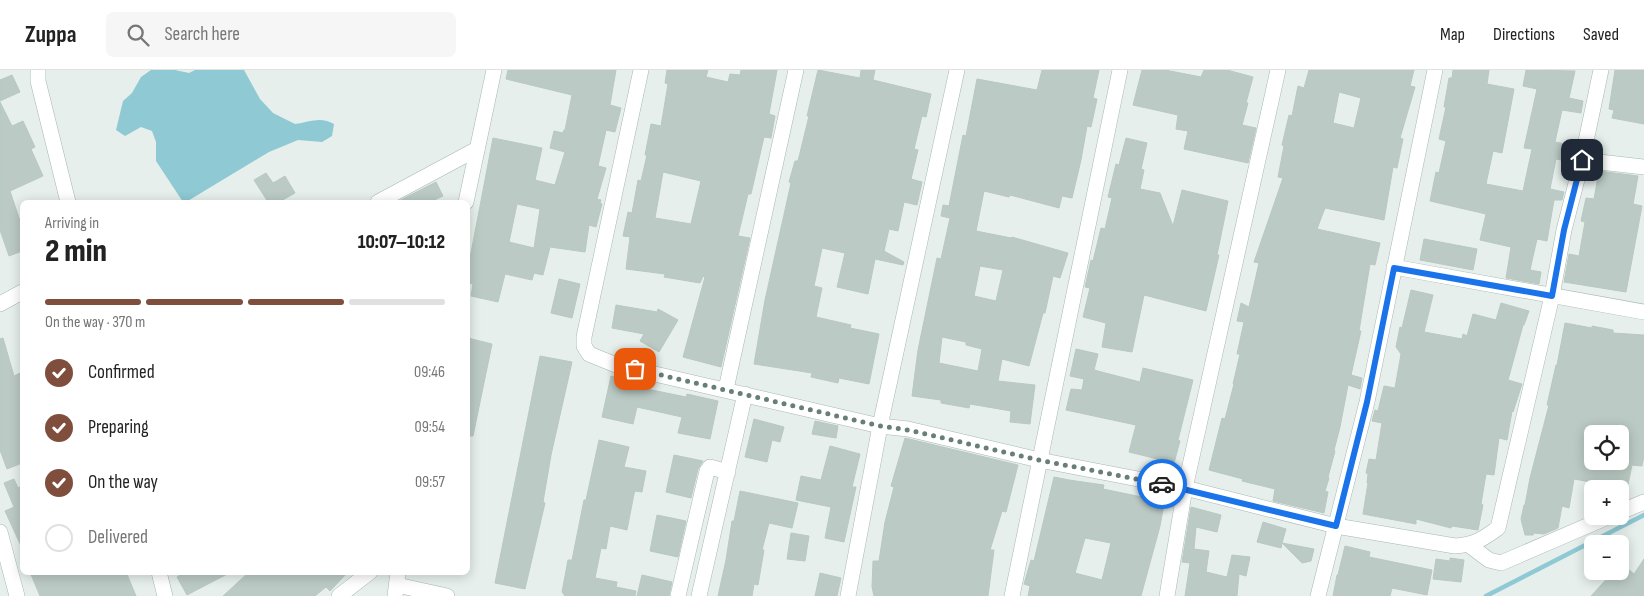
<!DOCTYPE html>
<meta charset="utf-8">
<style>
body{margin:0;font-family:"Sofia Sans Condensed",sans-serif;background:#f6f6f6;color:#222;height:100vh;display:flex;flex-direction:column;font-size:19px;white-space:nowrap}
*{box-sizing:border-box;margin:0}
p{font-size:16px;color:#767676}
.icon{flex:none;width:28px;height:28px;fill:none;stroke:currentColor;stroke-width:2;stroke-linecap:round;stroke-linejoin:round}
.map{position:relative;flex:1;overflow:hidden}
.sheet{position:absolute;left:20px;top:130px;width:450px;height:375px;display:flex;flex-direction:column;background:#fff;border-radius:8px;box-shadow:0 2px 12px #0003}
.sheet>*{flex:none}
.controls{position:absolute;left:1584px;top:355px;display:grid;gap:10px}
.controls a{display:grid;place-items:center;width:45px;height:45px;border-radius:8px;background:#fff;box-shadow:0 2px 12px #0003;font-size:25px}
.pin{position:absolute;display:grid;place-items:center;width:42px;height:42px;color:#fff;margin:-21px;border-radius:10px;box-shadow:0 2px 8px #0006}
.courier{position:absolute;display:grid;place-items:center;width:50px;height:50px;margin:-25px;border:4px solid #1a73e8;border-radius:50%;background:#fff;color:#222;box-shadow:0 1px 6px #0007}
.headline em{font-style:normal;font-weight:800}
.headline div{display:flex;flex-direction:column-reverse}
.headline{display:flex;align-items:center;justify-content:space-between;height:85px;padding:0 25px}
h1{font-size:32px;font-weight:800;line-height:38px}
.bar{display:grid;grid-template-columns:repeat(4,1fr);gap:8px 5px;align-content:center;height:60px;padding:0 25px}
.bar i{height:6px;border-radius:4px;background:#e0e0e0}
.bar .active{background:#804e3d}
.bar p{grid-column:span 4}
ol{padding:0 25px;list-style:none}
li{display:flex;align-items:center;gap:15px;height:55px}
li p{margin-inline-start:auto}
li .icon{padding:5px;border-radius:50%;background:#804e3d;color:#fff;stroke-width:4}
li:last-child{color:#767676}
li i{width:28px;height:28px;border:2px solid #e0e0e0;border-radius:50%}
header{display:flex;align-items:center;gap:30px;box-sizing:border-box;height:70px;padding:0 25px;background:#fff;border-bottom:1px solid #e0e0e0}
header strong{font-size:24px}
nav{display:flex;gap:28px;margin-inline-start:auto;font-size:18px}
.search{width:350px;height:45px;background:#f6f6f6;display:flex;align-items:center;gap:12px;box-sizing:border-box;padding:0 18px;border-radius:8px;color:#767676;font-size:19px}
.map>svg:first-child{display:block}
.water{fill:#8ec9d4}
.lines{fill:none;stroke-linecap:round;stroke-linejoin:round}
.stream{stroke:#8ec9d4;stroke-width:4.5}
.building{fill:#bbcac4;stroke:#b8c9c2;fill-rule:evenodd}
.minor-casing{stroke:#a8b8b2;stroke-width:16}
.minor{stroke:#fff;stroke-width:15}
.done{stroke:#687f78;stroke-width:5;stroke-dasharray:0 9}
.route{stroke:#1a73e8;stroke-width:6}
</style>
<header>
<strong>Zuppa</strong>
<div class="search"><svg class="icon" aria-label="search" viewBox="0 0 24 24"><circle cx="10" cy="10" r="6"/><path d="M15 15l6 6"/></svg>Search here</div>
<nav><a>Map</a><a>Directions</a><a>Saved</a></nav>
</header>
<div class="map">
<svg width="1644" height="526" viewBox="0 0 1644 526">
<rect width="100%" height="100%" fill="#e6efeb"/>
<path class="water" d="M151 0H175L189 3 195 0H244L260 29 273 43 295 54C309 52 321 46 334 54L332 66 322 72 298 70 269 82 186 132H183L156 91V72L152 61 141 57 125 66 116 60 123 31 132 23 141 7Z"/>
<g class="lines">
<path class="stream" d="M1486 526 1644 445"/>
</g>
<g class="building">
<path d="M508 0H616L610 35 621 38 615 62 606 60 598 96 606 98 597 129 601 130 600 133 602 134 596 157 589 155 585 182 550 177 543 205 534 203 532 210 505 204 498 232 471 226 473 214 468 213V188H470L493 68 542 78 535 110 555 115 565 82 550 78 554 61 563 63 564 60H565L572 25 506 9ZM517 134 540 139 534 178 509 172Z"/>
<path d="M667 0H708L706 7 728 12 730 4 740 5 741 0H777L769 44 775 46 771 68 764 67 751 124H748L738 166 750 168 721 297 683 287 705 207 703 206 700 213 664 207 665 204 626 199 630 167 623 166 628 142 632 143 638 110 641 111 647 85H645L651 54 661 56 668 14 665 13ZM663 102 701 111 691 154 655 148Z"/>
<path d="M818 0 860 8 861 0H875L873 10 931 24 926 47 922 46 914 79 918 80 911 109 922 112 917 135 904 132 898 161 889 159 884 181 904 192 903 195 875 189 868 224 837 217 845 183 822 178 814 216 822 218 816 247 851 255 850 258 879 264 869 314 839 308 838 313 811 307 812 303 754 294 765 230 791 113 789 112 795 91H798L809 46H807Z"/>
<path d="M1042 0H1099L1093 28 1097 29 1091 57 1087 56 1081 90 1072 128 1062 126 1059 138 1010 125 1009 127 984 121 976 161 1011 168 1012 167 1068 183 1060 208 1053 206 1045 243H1043L1029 296 1002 289 998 311 1035 315 1030 354 1010 352 1011 341 970 334 969 338 941 333V330L912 326 918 280 937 188 941 189 950 148 941 146 943 135 949 136 963 65 966 66 977 9 1037 20ZM980 196 1003 200 996 231 974 226ZM942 267 966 272V275L982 279 978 301 939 293Z"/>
<path d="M1142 0H1165L1201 7 1204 0H1227L1253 7 1246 33H1248L1242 55 1256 58 1248 93 1184 79 1188 61 1176 59 1178 45 1133 35Z"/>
<path d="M1309 0H1414L1410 16 1415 17 1400 68 1403 69 1397 98 1393 97 1384 150 1325 138 1317 159 1380 173 1375 195 1370 194 1359 261H1361L1351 305 1362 308 1360 319 1348 315 1340 357 1334 380 1335 381 1328 407 1329 408 1325 421 1328 422 1324 443 1273 431 1275 419 1242 411 1243 409 1209 400 1222 348 1225 349 1234 314H1233L1240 284H1237L1244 252 1237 251 1241 233 1249 237 1259 193 1254 192 1283 108 1278 107 1284 76 1282 75 1289 45 1292 46 1298 16 1304 18ZM1339 22 1361 28 1354 58 1333 53Z"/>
<path d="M1453 0H1489L1487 14 1514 19 1502 83 1493 81 1486 114 1523 121 1532 79 1524 78 1537 19 1523 16 1526 0 1575 1 1569 28 1583 31 1581 43 1562 40 1555 72 1575 76 1572 92 1556 89 1550 119 1564 122 1562 130H1554L1547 171 1537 169 1530 200 1541 202 1539 214 1506 208 1511 177 1480 170 1486 144 1430 131 1436 102 1439 103 1446 71 1439 69 1446 37H1444L1449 8H1452Z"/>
<path d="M1615 0H1644V54L1612 48 1614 40 1609 39Z"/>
<path d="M12 5 20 22 0 31V10Z"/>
<path d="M0 32 12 56 23 51 35 77 31 79 43 106 10 121 22 157V181L9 186 0 160Z"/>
<path d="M1126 68 1147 73 1141 99 1144 100 1140 119 1160 123 1173 156 1182 120 1228 131 1217 185H1219L1206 241 1144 225 1132 282 1102 277 1106 253 1083 247 1090 218 1085 217 1091 190 1093 191 1101 158 1105 159 1112 128 1108 127 1116 94 1119 95Z"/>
<path d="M1599 101 1638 106 1633 134 1642 136 1626 222 1564 212 1569 184 1579 186 1585 152 1581 151 1586 128 1594 129Z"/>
<path d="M266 103 273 113 285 106 295 123 279 132H268L254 110Z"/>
<path d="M436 112 443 126 430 132H397Z"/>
<path d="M1424 169 1477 179 1473 200 1420 190Z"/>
<path d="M559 209 580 214 572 248 551 243Z"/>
<path d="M1411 220 1433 225 1424 262 1462 269 1463 264 1467 266 1473 244 1496 250 1501 233 1529 241 1524 255H1523L1508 310 1522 314 1513 342 1512 341 1507 370 1499 368 1494 405 1486 404 1481 434 1483 435 1478 460 1452 456 1451 458 1416 449V454L1363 444 1368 413H1367L1368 404 1366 403 1369 389 1376 390 1382 353 1372 351 1375 340 1378 341 1384 316 1395 318 1401 284 1396 277 1400 257 1402 258Z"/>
<path d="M616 235 657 242 658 239 678 250 659 282 640 271 644 264 612 258Z"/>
<path d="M1565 253 1592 258V256L1613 260V263L1644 265V386L1642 396 1632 395 1627 419H1595L1596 413 1574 409 1569 438 1562 436 1558 458 1544 464 1534 463 1533 465H1525L1521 449 1524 435H1525L1530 408 1549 335H1547L1556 295H1557ZM1592 364H1620V391H1592Z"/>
<path d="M3 268 14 306 22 302V393L7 399 0 380V269Z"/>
<path d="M468 268 492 274 473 366H468Z"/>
<path d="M1076 279 1098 284 1094 300 1140 312 1143 298 1193 310 1178 370 1180 371 1174 393 1129 382 1136 355 1066 340 1071 319 1082 320 1084 309 1070 306Z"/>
<path d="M540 286 572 292 551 385 543 432 545 433 525 519 495 513Z"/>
<path d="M611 306 643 314 642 318 686 327 687 324 718 331 710 369 678 363 682 347 637 337 633 354 602 347Z"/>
<path d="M754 349 784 357 780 372 772 370 767 392 745 387Z"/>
<path d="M815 351 838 356 836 368 812 364Z"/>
<path d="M905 368 1018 395 1006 442 1002 441 990 480H994L988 526H874L872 517 873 491H879L885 452 894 417 891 416Z"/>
<path d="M599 370 629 377 624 397 646 401 642 422 635 421 634 424 627 460 610 456 606 479 601 478 595 508 617 512 616 517 636 521 635 526H565L562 522 568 490H572L584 430H586Z"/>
<path d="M830 376 860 384 852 417H856L844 472 825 468 831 437 796 430 801 406 821 410Z"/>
<path d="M674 385 703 391 698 399 691 428 666 422Z"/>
<path d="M1054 407 1069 410 1104 415 1103 419 1142 427V425L1165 429 1160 456 1141 526H1028L1030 516 1024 514 1031 490 1034 491ZM1085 468 1111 473 1102 510 1075 503Z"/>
<path d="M14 409 18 418 22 416V478L5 441 14 437 4 413Z"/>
<path d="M740 421 798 433 792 458 769 453 762 480H764L758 515 754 514 752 526H718L726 490 732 451H734Z"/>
<path d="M1191 437 1221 445 1217 462 1196 457 1194 479 1209 481 1206 502 1227 507 1232 485 1250 487 1246 506 1239 504 1237 526H1185L1190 493 1182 492Z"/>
<path d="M657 445 686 451 678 487 650 481Z"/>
<path d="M1263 452 1286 459 1282 473 1314 479 1311 491 1302 493 1282 473 1281 478 1257 472Z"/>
<path d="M791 463 809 466 805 491 787 489Z"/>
<path d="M1345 476 1370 482 1369 487 1432 500 1427 525 1392 518 1390 526H1333L1337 505H1338Z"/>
<path d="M1450 488 1464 490 1461 512 1433 509 1436 489 1450 491Z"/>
<path d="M1644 489V526H1591L1614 501H1620V492L1634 504Z"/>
<path d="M30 502H126L136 526H40Z"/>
<path d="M185 502H231L187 525 177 507Z"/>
<path d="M249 502H348L330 521 326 517 315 526H223Z"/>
<path d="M820 503 841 508 837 526H815Z"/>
<path d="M642 505 672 512 669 526H637Z"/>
</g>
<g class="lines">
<g class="minor-casing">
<g id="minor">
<path d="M38 0V11L68 132"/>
<path d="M641 0 584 267V276L589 284 616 295 880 356 908 359 1039 390 1185 418 1336 456 1455 476C1474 475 1483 469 1498 458L1552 226 1564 160 1582 90 1601 0"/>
<path d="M1582 90 1644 97"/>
<path d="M378 132 477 79"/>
<path d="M466 132 494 0"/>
<path d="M1394 197 1644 242"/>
<path d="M0 234 22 222"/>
<path d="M726 319 796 0"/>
<path d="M1620 442 1644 432"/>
<path d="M0 462 17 526"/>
<path d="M1469 475 1489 490 1501 493 1610 446"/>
<path d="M159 502 165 526"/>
<path d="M397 515 447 526"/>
<path d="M339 526 370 502"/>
<path d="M395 526 398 502"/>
<path d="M678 526 707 401 710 397 728 402"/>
<path d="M699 526 745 324"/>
<path d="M848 526 880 356 957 0"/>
<path d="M1012 526 1120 0"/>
<path d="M1167 526 1185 418 1278 0"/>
<path d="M1318 526 1367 332 1435 0"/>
</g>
</g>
<use href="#minor" class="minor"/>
</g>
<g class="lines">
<path class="done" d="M635 299 880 356 908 360 1039 390 1162 414"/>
<path class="route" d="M1162 414 1336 456 1367 332 1394 198 1552 226 1564 160 1582 90"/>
</g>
</svg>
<div class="controls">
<a><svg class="icon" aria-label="locate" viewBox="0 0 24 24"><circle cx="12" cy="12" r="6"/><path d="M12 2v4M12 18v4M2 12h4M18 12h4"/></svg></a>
<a>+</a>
<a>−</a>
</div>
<div class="pin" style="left:635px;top:299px;background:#ea580c"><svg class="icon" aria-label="bag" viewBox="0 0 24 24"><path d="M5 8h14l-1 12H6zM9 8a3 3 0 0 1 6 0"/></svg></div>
<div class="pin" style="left:1582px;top:90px;background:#1f2937"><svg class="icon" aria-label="home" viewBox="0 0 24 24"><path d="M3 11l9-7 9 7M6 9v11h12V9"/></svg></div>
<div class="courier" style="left:1162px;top:414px"><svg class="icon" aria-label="car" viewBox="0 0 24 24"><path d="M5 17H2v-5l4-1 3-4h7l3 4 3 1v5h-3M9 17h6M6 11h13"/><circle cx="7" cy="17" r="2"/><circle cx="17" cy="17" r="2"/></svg></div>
<section class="sheet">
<div class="headline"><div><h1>2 min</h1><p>Arriving in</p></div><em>10:07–10:12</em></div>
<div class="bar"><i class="active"></i><i class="active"></i><i class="active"></i><i></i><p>On the way · 370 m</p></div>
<ol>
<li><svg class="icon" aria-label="check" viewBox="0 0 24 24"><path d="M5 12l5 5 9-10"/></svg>Confirmed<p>09:46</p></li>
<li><svg class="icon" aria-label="check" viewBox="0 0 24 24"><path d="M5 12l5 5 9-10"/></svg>Preparing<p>09:54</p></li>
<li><svg class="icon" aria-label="check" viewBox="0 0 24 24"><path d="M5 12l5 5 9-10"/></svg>On the way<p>09:57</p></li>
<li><i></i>Delivered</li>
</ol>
</section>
</div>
